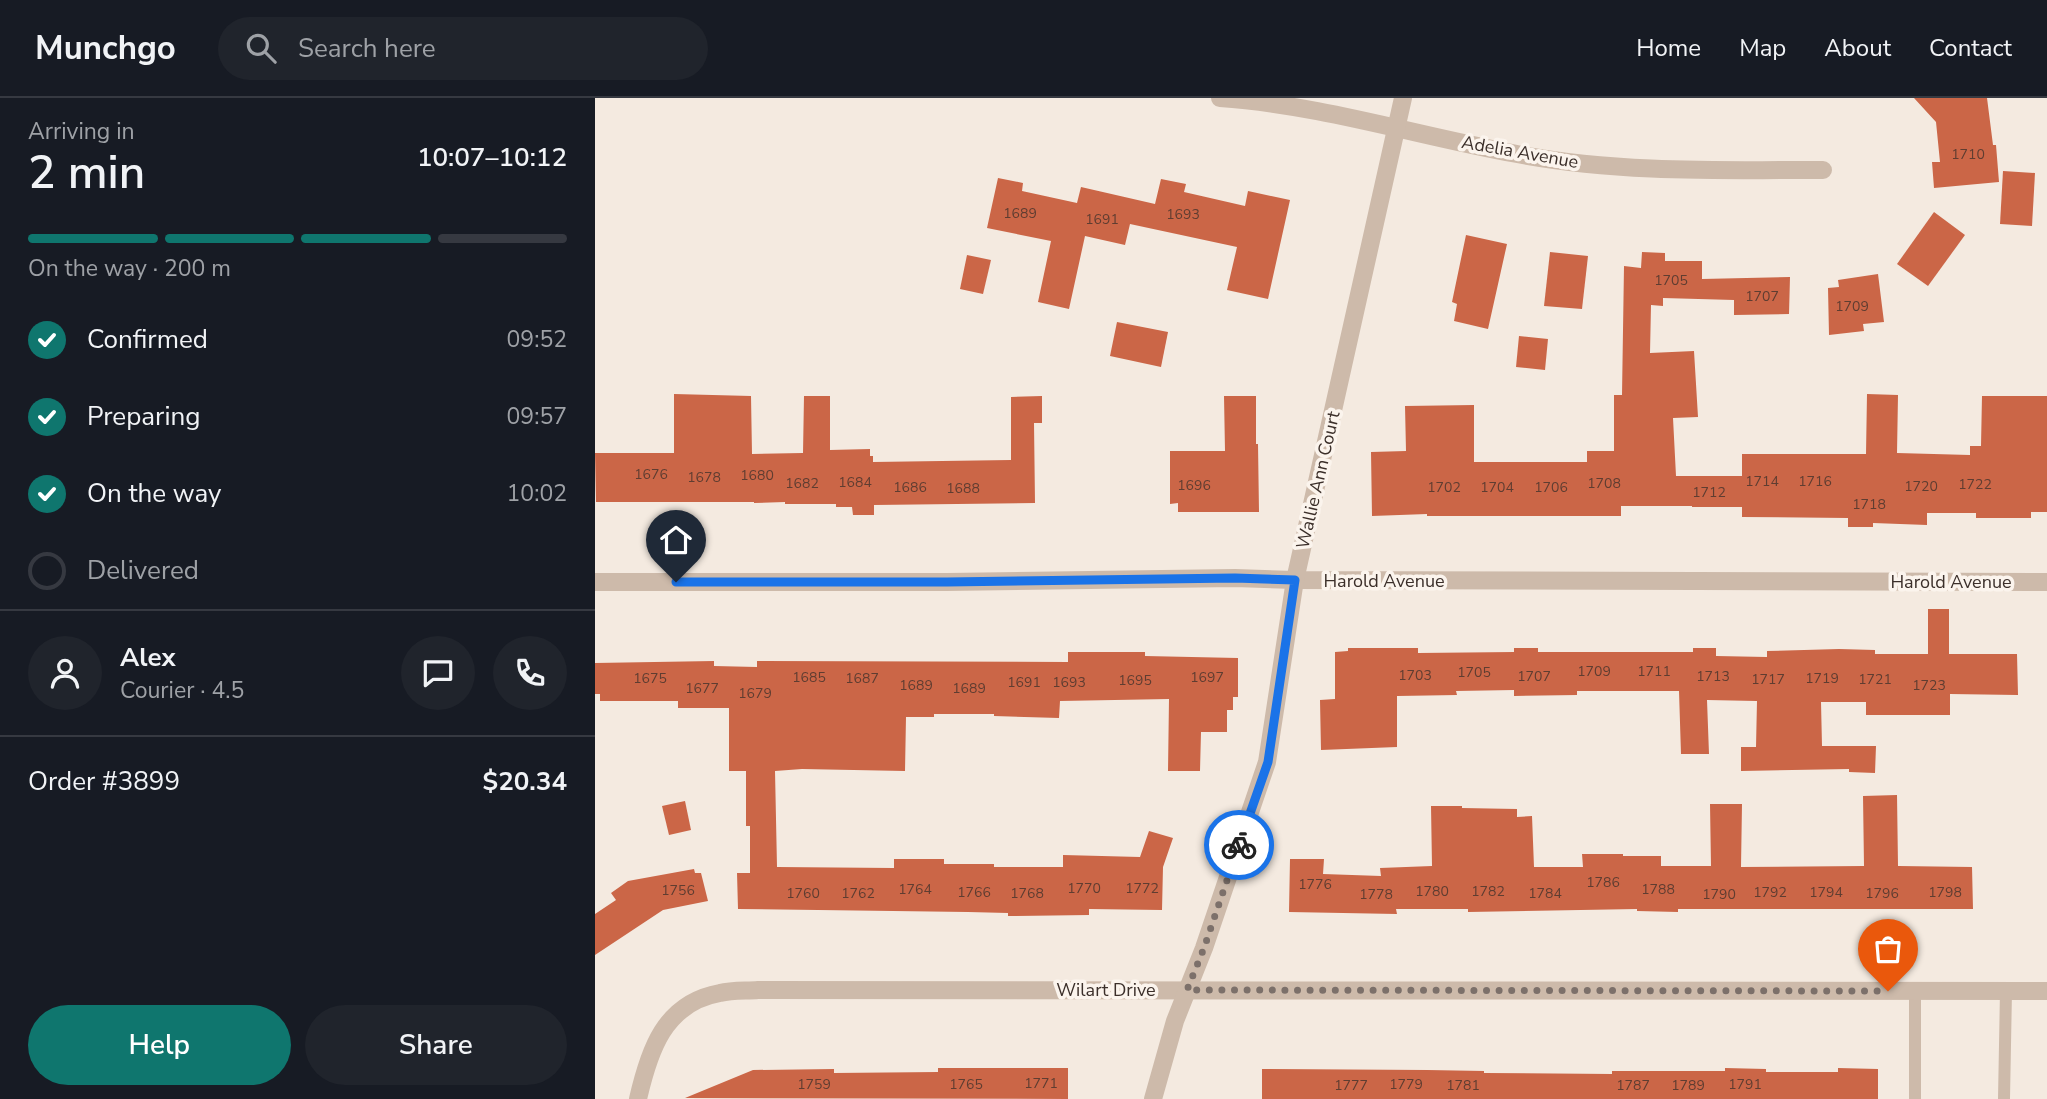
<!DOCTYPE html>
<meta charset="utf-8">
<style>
body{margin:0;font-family:"Nunito Sans",sans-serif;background:#20242c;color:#f1f3f6;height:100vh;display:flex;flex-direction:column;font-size:26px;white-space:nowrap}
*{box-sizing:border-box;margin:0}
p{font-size:23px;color:#9ea1a6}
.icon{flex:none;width:38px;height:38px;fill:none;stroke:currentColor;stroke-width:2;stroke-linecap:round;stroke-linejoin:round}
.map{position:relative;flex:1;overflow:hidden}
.details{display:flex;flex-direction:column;background:#171b24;width:595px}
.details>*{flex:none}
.pin{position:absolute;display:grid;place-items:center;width:60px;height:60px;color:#fff;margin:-72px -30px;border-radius:50% 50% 50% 0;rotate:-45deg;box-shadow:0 0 7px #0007}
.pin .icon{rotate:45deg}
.courier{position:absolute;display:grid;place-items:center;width:70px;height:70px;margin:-35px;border:5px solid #1a73e8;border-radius:50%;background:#fff;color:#222;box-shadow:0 2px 9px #0007}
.headline em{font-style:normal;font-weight:600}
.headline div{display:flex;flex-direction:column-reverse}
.headline{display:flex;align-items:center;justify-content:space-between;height:119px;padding:0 28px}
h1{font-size:46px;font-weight:600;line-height:52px}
.bar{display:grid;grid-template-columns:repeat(4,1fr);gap:10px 7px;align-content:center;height:84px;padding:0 28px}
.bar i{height:9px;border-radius:5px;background:#363941}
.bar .selected{background:#0f766e}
.bar p{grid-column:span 4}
.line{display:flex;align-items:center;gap:18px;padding:0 28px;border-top:2px solid #363941}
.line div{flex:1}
.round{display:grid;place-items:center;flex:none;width:74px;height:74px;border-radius:37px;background:#20242c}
ol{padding:0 28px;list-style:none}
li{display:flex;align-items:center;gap:21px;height:77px}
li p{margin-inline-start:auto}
li .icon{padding:7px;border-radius:50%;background:#0f766e;color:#fff;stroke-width:4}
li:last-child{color:#9ea1a6}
li i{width:38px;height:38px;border:4px solid #363941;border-radius:50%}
.action{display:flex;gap:14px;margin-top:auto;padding:14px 28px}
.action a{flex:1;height:80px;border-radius:42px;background:#0f766e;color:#fff;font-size:28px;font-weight:600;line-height:80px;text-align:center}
.action a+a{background:#20242c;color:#f1f3f6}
header{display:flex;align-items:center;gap:42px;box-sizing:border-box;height:98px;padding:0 35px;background:#171b24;border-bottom:2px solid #363941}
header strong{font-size:33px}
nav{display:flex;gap:38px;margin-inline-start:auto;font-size:24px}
.search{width:490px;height:63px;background:#20242c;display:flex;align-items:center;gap:18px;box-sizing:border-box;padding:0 24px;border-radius:38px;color:#9ea1a6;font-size:26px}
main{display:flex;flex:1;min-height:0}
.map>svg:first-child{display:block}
.building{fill:#cb6647}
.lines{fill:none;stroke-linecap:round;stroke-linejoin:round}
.service{stroke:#cdbaaa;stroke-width:12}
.minor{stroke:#cdbaaa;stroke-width:18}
.done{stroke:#7c706a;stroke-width:7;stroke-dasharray:0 12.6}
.route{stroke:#1a73e8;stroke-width:9}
.labels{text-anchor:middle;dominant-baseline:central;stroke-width:7;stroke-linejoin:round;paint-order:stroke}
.number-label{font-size:14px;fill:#5f3d31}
.street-label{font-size:18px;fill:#3b2f2a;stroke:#fbf4ed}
</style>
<header>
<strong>Munchgo</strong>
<div class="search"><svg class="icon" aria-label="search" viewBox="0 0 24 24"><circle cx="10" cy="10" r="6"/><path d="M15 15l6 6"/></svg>Search here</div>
<nav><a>Home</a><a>Map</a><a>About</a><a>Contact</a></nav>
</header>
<main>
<section class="details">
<div class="headline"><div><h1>2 min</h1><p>Arriving in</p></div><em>10:07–10:12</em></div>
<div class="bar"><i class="selected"></i><i class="selected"></i><i class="selected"></i><i></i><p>On the way · 200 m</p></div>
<ol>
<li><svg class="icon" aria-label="check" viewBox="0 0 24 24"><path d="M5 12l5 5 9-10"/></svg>Confirmed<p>09:52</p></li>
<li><svg class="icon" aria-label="check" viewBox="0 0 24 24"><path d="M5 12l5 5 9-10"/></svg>Preparing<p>09:57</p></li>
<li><svg class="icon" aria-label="check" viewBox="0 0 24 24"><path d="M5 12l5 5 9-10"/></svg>On the way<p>10:02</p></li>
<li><i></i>Delivered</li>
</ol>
<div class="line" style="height:126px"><a class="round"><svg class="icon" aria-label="person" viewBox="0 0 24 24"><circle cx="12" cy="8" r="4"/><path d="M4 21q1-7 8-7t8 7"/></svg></a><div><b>Alex</b><p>Courier · 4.5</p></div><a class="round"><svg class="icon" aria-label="chat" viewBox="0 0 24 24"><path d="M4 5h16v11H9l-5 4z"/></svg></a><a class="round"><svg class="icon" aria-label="phone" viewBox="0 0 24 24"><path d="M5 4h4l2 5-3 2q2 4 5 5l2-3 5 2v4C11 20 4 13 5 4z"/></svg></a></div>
<div class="line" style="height:91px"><div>Order #3899</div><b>$20.34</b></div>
<div class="action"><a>Help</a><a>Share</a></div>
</section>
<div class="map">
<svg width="1452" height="1001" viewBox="0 0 1452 1001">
<rect width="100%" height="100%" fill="#f4eae0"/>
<g class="building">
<path d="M1319 0H1392L1398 47H1401L1404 84 1339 90 1337 64H1345L1341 24Z"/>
<path d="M1408 73 1440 75 1437 128 1405 126Z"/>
<path d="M403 80 428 85 427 93 482 105 486 89 560 106 566 81 591 86 589 94 650 108 653 93 695 102 673 201 632 192 642 149 535 126 530 147 490 138 474 211 443 204 456 143 392 130Z"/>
<path d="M1339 114 1370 137 1333 188 1302 166Z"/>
<path d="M871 137 912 146 893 231 859 223 862 206 857 204Z"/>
<path d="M955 154 993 158 987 211 949 208Z"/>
<path d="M1047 154 1070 155V163H1107V181L1195 179 1194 216 1139 217V202L1068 200V208L1056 207 1055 255 1099 253 1103 319 1078 320 1081 378H1147V356H1271L1272 296 1303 297 1302 355 1375 357V348H1386L1387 298H1452V414H1436V420H1381V415H1332V427L1278 425V429H1253V420L1147 419V409H1097V408H1026V418H832V416L777 418 776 354 811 353 810 308 879 307V364H992V353H1019V297H1027L1029 168 1046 170Z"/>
<path d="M372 157 396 162 388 196 365 191Z"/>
<path d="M1283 176 1289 224 1268 226 1269 233 1234 237 1233 190 1244 189 1243 182Z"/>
<path d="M522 224 573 234 566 269 515 258Z"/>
<path d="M924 238 953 241 950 272 921 269Z"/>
<path d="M79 296 156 298 157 356 208 355 209 298H235V352L275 351V358H278V364L416 362V299L447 298V325H439L440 405 279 407V417H258L257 409H241V406H190V404L159 405V404H1L0 355H79Z"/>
<path d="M629 298H661V346H663L664 414H583V405L575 406V353H630Z"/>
<path d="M1333 511H1354V556H1422L1423 597 1355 596V617H1271V604H1226L1227 648H1281L1280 675 1254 674V671L1146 673V649H1161L1162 603 1112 602 1114 656H1086L1084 593H982V597L919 598V592L861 593 862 597 802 598V649L726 652 725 602 740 601V554L753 553V550H823V555L919 554V550H943V554H1098V550H1121V558L1172 559V553L1244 551 1280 552V556H1333Z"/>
<path d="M473 554H550V558L643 560V599H638V612H632V634H606L605 673H573L574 601 465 603 464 620 399 618V616H339V619H311L310 673 207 671 180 673 182 769 299 770V761H349V766H399V769H468V757L545 759 554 733 578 740 568 769 567 812 494 811V817L413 818V815L373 814 143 811 142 775H155V728H151V673H134V610H83V603H5V596H0V565L119 563V568L162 569V563L473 564Z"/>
<path d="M1302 697 1303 768 1377 769 1378 811H1083V814L1042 813V811L873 814V811H801L802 816 694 814 695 761H729L728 776 786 778 785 770 837 768 836 708H867V710L922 711V719L937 718 939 769H988L987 756H1028V758H1066V768H1116L1115 706H1147L1146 769 1269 768 1268 698Z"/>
<path d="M90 703 96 732 74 737 67 708Z"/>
<path d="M99 771 100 775H106L113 803 68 812 0 857V816L21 802 16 795 33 783Z"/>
<path d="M343 970H473V1001L90 1000 158 972 239 971V975L343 974Z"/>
<path d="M1130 970 1171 971V974H1243V970L1283 971V1001H667V971L832 972 889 973V975L1017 976V973H1130Z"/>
</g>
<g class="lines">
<g class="service">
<path d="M1320 1001V893"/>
<path d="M1409 1001 1411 893"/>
</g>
<g class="minor">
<path d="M625 0C726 7 823 38 922 56 1023 75 1126 72 1228 72"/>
<path d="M0 484H352L640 480 700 482 1452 484"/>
<path d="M43 1001C54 953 69 905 125 895 137 892 151 893 163 892L1452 893"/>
<path d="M558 1001 580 923 609 850 672 664 700 482 808 0"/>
</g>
</g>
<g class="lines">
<path class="done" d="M644 747 609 850 592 892 1293 893"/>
<path class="route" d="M81 484H352L640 480 700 482 673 664 644 747"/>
</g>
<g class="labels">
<g class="number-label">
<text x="1373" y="56">1710</text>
<text x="425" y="115">1689</text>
<text x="588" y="116">1693</text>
<text x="507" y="121">1691</text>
<text x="1076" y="182">1705</text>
<text x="1167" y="198">1707</text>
<text x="1257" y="208">1709</text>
<text x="56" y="376">1676</text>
<text x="162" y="377">1680</text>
<text x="109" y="379">1678</text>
<text x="1167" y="383">1714</text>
<text x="1220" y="383">1716</text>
<text x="260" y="384">1684</text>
<text x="207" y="385">1682</text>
<text x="1009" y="385">1708</text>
<text x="1380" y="386">1722</text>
<text x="599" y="387">1696</text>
<text x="1326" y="388">1720</text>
<text x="315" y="389">1686</text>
<text x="849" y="389">1702</text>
<text x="902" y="389">1704</text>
<text x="956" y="389">1706</text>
<text x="368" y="390">1688</text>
<text x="1114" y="394">1712</text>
<text x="1274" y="406">1718</text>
<text x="999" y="573">1709</text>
<text x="1059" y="573">1711</text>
<text x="879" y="574">1705</text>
<text x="820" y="577">1703</text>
<text x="939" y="578">1707</text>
<text x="1118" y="578">1713</text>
<text x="214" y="579">1685</text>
<text x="612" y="579">1697</text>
<text x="55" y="580">1675</text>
<text x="267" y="580">1687</text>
<text x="1227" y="580">1719</text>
<text x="1173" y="581">1717</text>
<text x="1280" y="581">1721</text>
<text x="540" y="582">1695</text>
<text x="429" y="584">1691</text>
<text x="474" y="584">1693</text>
<text x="321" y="587">1689</text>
<text x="1334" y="587">1723</text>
<text x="107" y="590">1677</text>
<text x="374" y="590">1689</text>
<text x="160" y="595">1679</text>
<text x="1008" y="784">1786</text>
<text x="720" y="786">1776</text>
<text x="489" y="790">1770</text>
<text x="547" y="790">1772</text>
<text x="320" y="791">1764</text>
<text x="1063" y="791">1788</text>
<text x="83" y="792">1756</text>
<text x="837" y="793">1780</text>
<text x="893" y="793">1782</text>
<text x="379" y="794">1766</text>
<text x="1175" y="794">1792</text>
<text x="1231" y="794">1794</text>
<text x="1350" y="794">1798</text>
<text x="208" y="795">1760</text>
<text x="263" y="795">1762</text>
<text x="432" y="795">1768</text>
<text x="950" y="795">1784</text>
<text x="1287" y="795">1796</text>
<text x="781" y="796">1778</text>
<text x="1124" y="796">1790</text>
<text x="446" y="985">1771</text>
<text x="219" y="986">1759</text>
<text x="371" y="986">1765</text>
<text x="811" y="986">1779</text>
<text x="1150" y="986">1791</text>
<text x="756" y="987">1777</text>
<text x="868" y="987">1781</text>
<text x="1038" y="987">1787</text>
<text x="1093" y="987">1789</text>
</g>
<g class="street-label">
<text transform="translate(925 54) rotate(10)">Adelia Avenue</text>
<text transform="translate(723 382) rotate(-77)">Wallie Ann Court</text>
<text x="789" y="483">Harold Avenue</text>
<text x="1356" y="484">Harold Avenue</text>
<text x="511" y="892">Wilart Drive</text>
</g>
</g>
</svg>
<div class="pin" style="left:1293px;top:893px;background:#ea580c"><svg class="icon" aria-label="bag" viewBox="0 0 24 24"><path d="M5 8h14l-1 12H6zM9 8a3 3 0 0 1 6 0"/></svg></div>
<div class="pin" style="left:81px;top:484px;background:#1f2937"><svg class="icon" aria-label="home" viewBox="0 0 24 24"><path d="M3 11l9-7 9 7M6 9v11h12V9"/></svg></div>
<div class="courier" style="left:644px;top:747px"><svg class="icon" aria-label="bike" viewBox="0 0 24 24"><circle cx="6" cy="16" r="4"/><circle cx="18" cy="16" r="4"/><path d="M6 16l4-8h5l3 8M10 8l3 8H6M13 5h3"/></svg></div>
</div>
</main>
